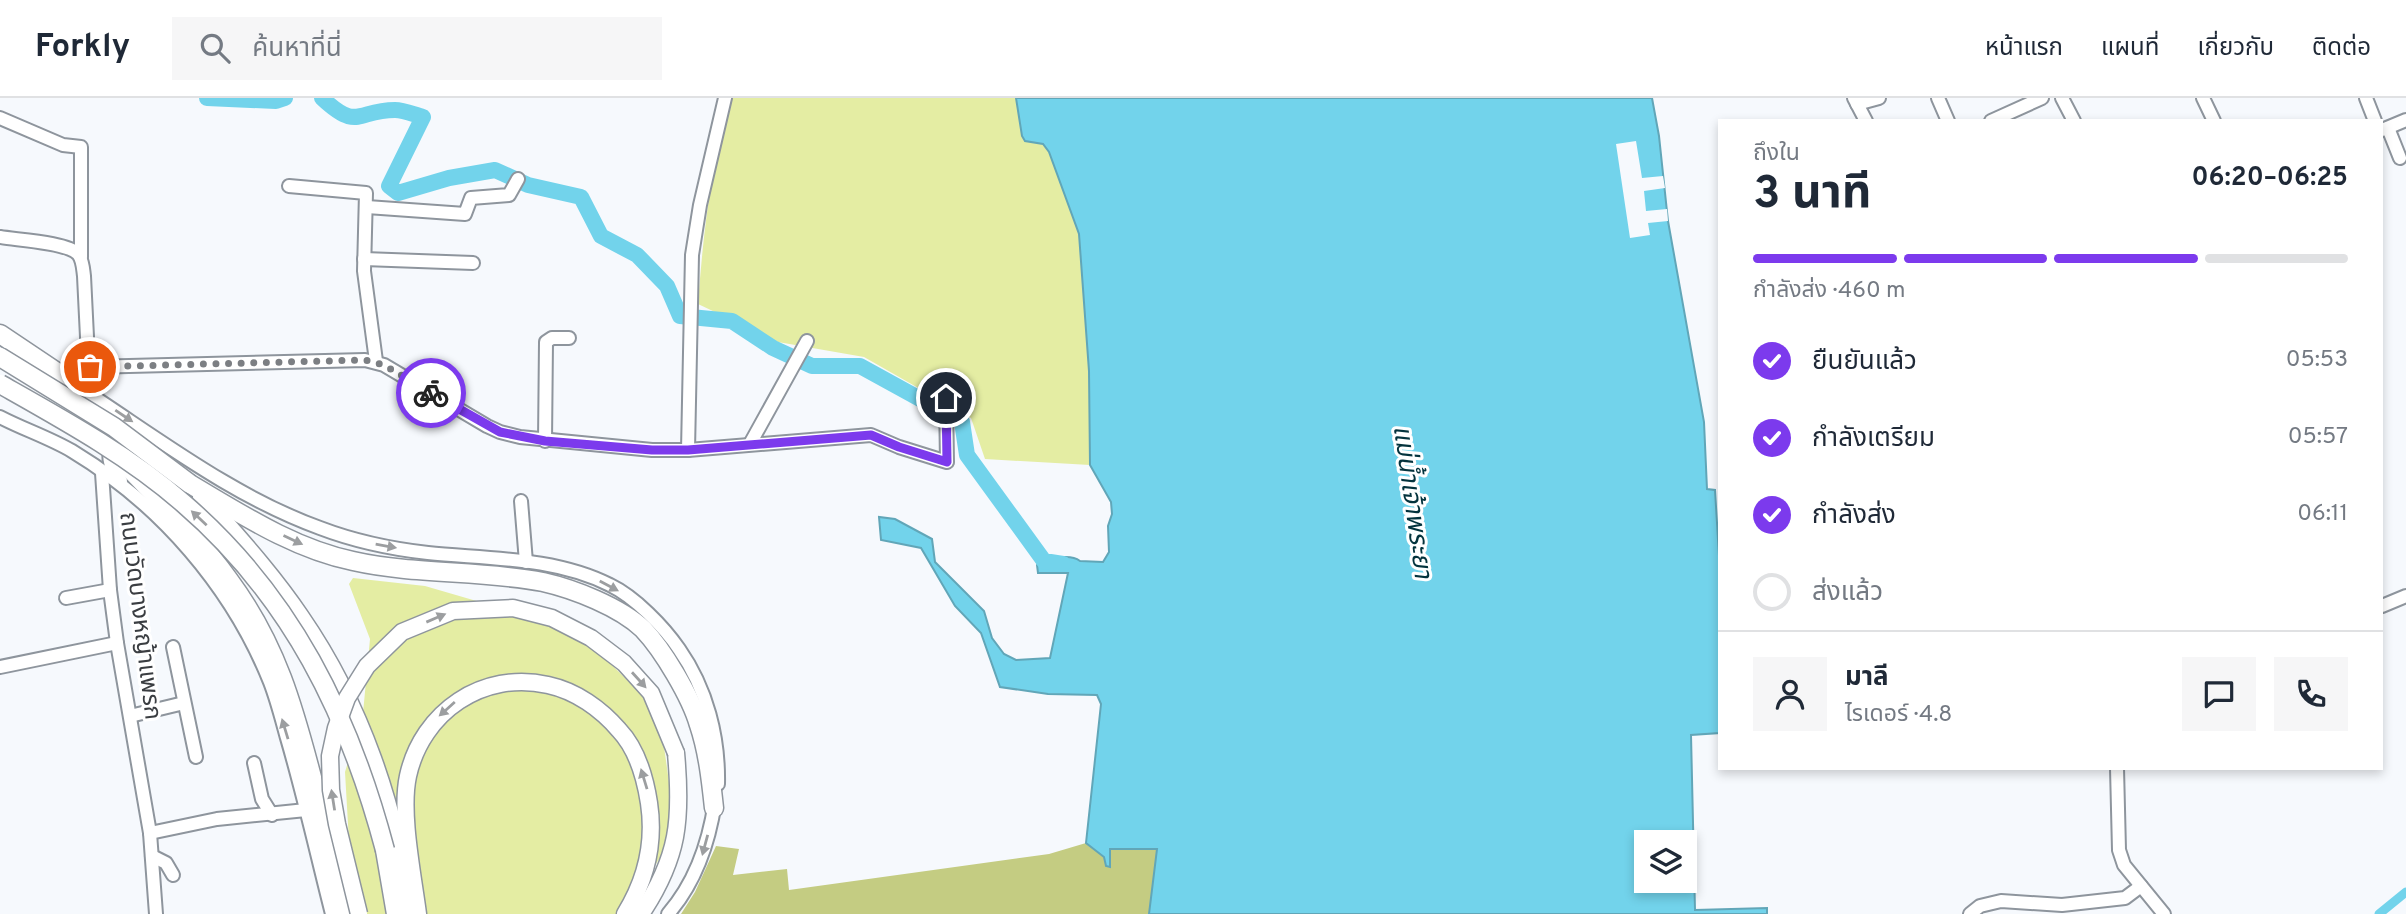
<!DOCTYPE html>
<html lang="th">
<meta charset="utf-8">
<style>
body{margin:0;font-family:Overpass,"Noto Sans Thai",sans-serif;background:#f6f6f7;color:#1f2937;height:100vh;display:flex;flex-direction:column;font-size:26px;white-space:nowrap}
*{box-sizing:border-box;margin:0}
p{font-size:23px;color:#747a83}
.icon{flex:none;width:38px;height:38px;fill:none;stroke:currentColor;stroke-width:2;stroke-linecap:round;stroke-linejoin:round}
.map{position:relative;flex:1;overflow:hidden}
.side{position:absolute;left:1718px;top:21px;width:665px;height:651px;display:flex;flex-direction:column;background:#fff;border-radius:0px;box-shadow:0 4px 10px #0003}
.side>*{flex:none}
.controls{position:absolute;left:1634px;top:732px;display:grid;gap:14px}
.controls a{display:grid;place-items:center;width:63px;height:63px;border-radius:0px;background:#fff;box-shadow:0 4px 10px #0003;font-size:35px}
.pin{position:absolute;display:grid;place-items:center;width:60px;height:60px;color:#fff;margin:-30px;border:4px solid #fff;border-radius:50%;box-shadow:0 2px 7px #0007}
.courier{position:absolute;display:grid;place-items:center;width:70px;height:70px;margin:-35px;border:5px solid #7c3aed;border-radius:50%;background:#fff;color:#222;box-shadow:0 2px 9px #0007}
.summary em{font-style:normal;font-weight:700}
.summary div{display:flex;flex-direction:column-reverse}
.summary{display:flex;align-items:center;justify-content:space-between;height:119px;padding:0 35px}
h1{font-size:46px;font-weight:700;line-height:52px}
.bar{display:grid;grid-template-columns:repeat(4,1fr);gap:10px 7px;align-content:center;height:84px;padding:0 35px}
.bar i{height:9px;border-radius:5px;background:#e0e1e3}
.bar .current{background:#7c3aed}
.bar p{grid-column:span 4}
.line{display:flex;align-items:center;gap:18px;padding:0 35px;border-top:2px solid #e0e1e3}
.line div{flex:1}
.round{display:grid;place-items:center;flex:none;width:74px;height:74px;border-radius:0px;background:#f6f6f7}
ol{padding:0 35px;list-style:none}
li{display:flex;align-items:center;gap:21px;height:77px}
li p{margin-inline-start:auto}
li .icon{padding:7px;border-radius:50%;background:#7c3aed;color:#fff;stroke-width:4}
li:last-child{color:#747a83}
li i{width:38px;height:38px;border:4px solid #e0e1e3;border-radius:50%}
header{display:flex;align-items:center;gap:42px;box-sizing:border-box;height:98px;padding:0 35px;background:#fff;border-bottom:2px solid #e0e1e3}
header strong{font-size:33px}
nav{display:flex;gap:38px;margin-inline-start:auto;font-size:24px}
.search{width:490px;height:63px;background:#f6f6f7;display:flex;align-items:center;gap:18px;box-sizing:border-box;padding:0 24px;border-radius:0px;color:#747a83;font-size:26px}
.map>svg:first-child{display:block}
.green{fill:#e4eda3}
.forest{fill:#c4cc82}
.water{fill:#72d3eb;stroke:#61a6b8;stroke-width:2;fill-rule:evenodd}
.pier{fill:#f6f9fd}
.lines{fill:none;stroke-linecap:round;stroke-linejoin:round}
.canal{stroke:#72d3eb;stroke-width:9}
.river{stroke:#72d3eb;stroke-width:16}
.minor-casing{stroke:#8e959d;stroke-width:16}
.major-casing{stroke:#8e959d;stroke-width:19}
.highway-casing{stroke:#8e959d;stroke-width:21}
.minor{stroke:#fff;stroke-width:12}
.major{stroke:#fff;stroke-width:16}
.highway{stroke:#fff;stroke-width:18}
.major-bridge-casing{stroke:#8e959d;stroke-width:19;stroke-linecap:butt}
.highway-bridge-casing{stroke:#8e959d;stroke-width:21;stroke-linecap:butt}
.major-bridge{stroke:#fff;stroke-width:16}
.highway-bridge{stroke:#fff;stroke-width:18}
.oneway{fill:#9c9ea0}
.done{stroke:#7c7f83;stroke-width:7;stroke-dasharray:0 12.6}
.route{stroke:#7c3aed;stroke-width:9}
.labels{text-anchor:middle;dominant-baseline:central;stroke-width:6;stroke-linejoin:round;paint-order:stroke}
.street-label{font-size:24px;fill:#3a3d41;stroke:#fff}
.water-label{font-size:26px;font-style:italic;fill:#03333d;stroke:#fff}
</style>
<header>
<strong>Forkly</strong>
<div class="search"><svg class="icon" aria-label="search" viewBox="0 0 24 24"><circle cx="10" cy="10" r="6"/><path d="M15 15l6 6"/></svg>ค้นหาที่นี่</div>
<nav><a>หน้าแรก</a><a>แผนที่</a><a>เกี่ยวกับ</a><a>ติดต่อ</a></nav>
</header>
<div class="map">
<svg width="2406" height="816" viewBox="0 0 2406 816">
<rect width="100%" height="100%" fill="#f6f9fd"/>
<g class="green">
<path d="M730 0H1016L1022 38 1025 43 1043 46 1049 54 1079 136 1089 273 1090 367 985 361 971 320 864 259 778 244 698 206C703 137 711 68 730 0Z"/>
<path d="M353 480 425 488 576 532 659 613 676 734 636 798 617 816H360L350 761 345 674 363 615 370 541 349 486Z"/>
</g>
<path class="forest" d="M1086 745 1104 759 1106 768 1109 769 1110 751H1158L1149 816H681L695 794 716 748 739 751 733 777 787 771 789 792 1049 756Z"/>
<path class="water" d="M1016 0H1652L1659 38 1668 123 1704 324 1707 391 1715 392 1720 474V635L1691 637 1695 812 1767 810V816H1149L1157 751H1110V769L1106 768 1104 759 1086 745 1101 606 1097 597 1048 596 1000 589 981 535 955 508 921 450 881 442 879 419 895 421 932 441 935 464 984 513 992 540 1004 556 1016 562 1050 560 1068 475H1038L1037 467C1047 461 1069 455 1080 463L1103 464 1109 454 1108 428 1112 416 1111 404 1090 367 1089 273 1079 136 1049 54 1043 46 1025 43 1022 38ZM1647 744H1685V782H1647Z"/>
<path class="pier" d="M1636 43 1642 80 1663 78 1665 90 1644 93 1646 113 1667 111 1668 123 1648 125 1650 137 1630 140 1616 46Z"/>
<g class="lines">
<path class="canal" d="M2379 816 2406 794"/>
<g class="river">
<path d="M207 0 276 3 285 0"/>
<path d="M322 0C358 34 357 12 395 12 404 12 415 17 423 19L389 88 398 95 449 80 495 72 528 87 581 99 601 138 637 157 667 188 680 218 732 223 773 250 812 268H860L962 324 967 357 1044 463 1063 466"/>
</g>
<g class="minor-casing">
<g id="minor">
<path d="M1854 0 1866 23"/>
<path d="M1938 0 1948 23"/>
<path d="M2062 0 2074 23"/>
<path d="M2203 0 2214 23"/>
<path d="M2366 0 2375 23"/>
<path d="M1857 6 1879 0"/>
<path d="M0 20 63 47 81 49V159"/>
<path d="M1991 23 2042 0"/>
<path d="M2388 30 2400 60"/>
<path d="M2382 32 2406 22"/>
<path d="M289 88 366 95 364 173 376 263"/>
<path d="M367 109 465 116 471 100 509 97 518 81"/>
<path d="M0 139C17 142 67 144 78 156 83 162 83 171 84 178L90 300"/>
<path d="M364 161 473 165"/>
<path d="M90 269 365 262 384 267 487 328 500 334 520 339 652 352H688L871 337 899 349 947 364 946 300"/>
<path d="M91 297C164 345 237 400 320 430 354 443 392 451 428 455 488 461 555 459 610 487 635 499 664 529 679 551 707 591 719 639 718 686"/>
<path d="M0 319C23 331 50 340 72 353 160 406 232 489 270 584 277 602 282 622 287 640 304 698 317 757 332 816"/>
<path d="M545 343 546 244 552 240H569"/>
<path d="M750 346 807 243"/>
<path d="M688 352 692 157 700 107 725 0"/>
<path d="M102 375 110 492 117 545 150 735 156 816"/>
<path d="M121 383C104 363 104 345 132 337"/>
<path d="M521 403 526 464"/>
<path d="M66 500 110 492"/>
<path d="M2382 508 2406 498"/>
<path d="M173 549 196 659"/>
<path d="M0 569 117 545"/>
<path d="M130 618 184 605"/>
<path d="M254 665 262 701 272 717"/>
<path d="M2117 670 2119 752 2124 767 2164 816"/>
<path d="M150 735 217 721 306 712"/>
<path d="M152 758 166 765 173 777"/>
<path d="M668 816C695 785 709 744 715 704"/>
<path d="M1970 816 1980 808 2001 803 2062 807 2125 800 2141 788"/>
</g>
</g>
<g class="major-casing">
<g id="major">
<path d="M418 816C413 777 400 715 408 678 422 614 483 572 548 587 576 593 601 611 619 632 637 651 645 679 649 705 655 745 646 782 625 816"/>
<path d="M641 816C679 759 682 721 676 655"/>
</g>
</g>
<g class="highway-casing">
<g id="highway">
<path d="M0 236 91 297"/>
<path d="M126 367C161 404 199 440 229 482 277 547 294 610 314 687 324 730 335 773 345 816"/>
<path d="M190 386C241 416 294 451 353 463 415 477 480 472 543 484 574 491 620 509 643 531 663 552 691 599 699 627 708 654 711 682 714 710"/>
<path d="M202 399C236 438 271 476 300 519 360 606 396 711 409 816"/>
<path d="M385 752 396 816"/>
</g>
</g>
<use href="#minor" class="minor"/>
<use href="#major" class="major"/>
<use href="#highway" class="highway"/>
<g class="major-bridge-casing">
<path id="major-bridge" d="M359 816 337 726 331 692 330 658 336 630 347 600 367 568 402 534 453 513 513 510 552 520 591 540 624 565 651 595 676 655"/>
</g>
<g class="highway-bridge-casing">
<g id="highway-bridge">
<path d="M0 259 114 329 190 386"/>
<path d="M0 286C62 321 128 357 183 405 291 498 349 616 385 752"/>
</g>
</g>
<use href="#major-bridge" class="major-bridge"/>
<use href="#highway-bridge" class="highway-bridge"/>
</g>
<defs><path id="oneway-solid" d="M-6-.8H1V-3.2L6.5 0L1 3.2V.8H-6Z" transform="scale(1.75)"/></defs>
<g class="oneway">
<use href="#oneway-solid" transform="translate(124 318) rotate(34)"/>
<use href="#oneway-solid" transform="translate(199 420) rotate(-137)"/>
<use href="#oneway-solid" transform="translate(293 442) rotate(25)"/>
<use href="#oneway-solid" transform="translate(386 448) rotate(10)"/>
<use href="#oneway-solid" transform="translate(609 488) rotate(28)"/>
<use href="#oneway-solid" transform="translate(436 520) rotate(-23)"/>
<use href="#oneway-solid" transform="translate(639 582) rotate(48)"/>
<use href="#oneway-solid" transform="translate(447 611) rotate(138)"/>
<use href="#oneway-solid" transform="translate(285 631) rotate(-107)"/>
<use href="#oneway-solid" transform="translate(644 681) rotate(-107)"/>
<use href="#oneway-solid" transform="translate(333 702) rotate(-99)"/>
<use href="#oneway-solid" transform="translate(705 747) rotate(105)"/>
</g>
<g class="lines">
<path class="done" d="M90 269 365 262 384 267 431 295"/>
<path class="route" d="M431 295 500 334 545 343 652 352H688L871 337 899 349 947 364 946 300"/>
</g>
<g class="labels">
<g class="street-label">
<text transform="translate(139 518) rotate(83)">ถนนวัดบางหญ้าแพรก</text>
</g>
<g class="water-label">
<text transform="translate(1411 404) rotate(82)">แม่น้ำเจ้าพระยา</text>
</g>
</g>
</svg>
<div class="controls">
<a><svg class="icon" aria-label="layers" viewBox="0 0 24 24"><path d="M12 4l9 5-9 5-9-5zM3 14l9 5 9-5"/></svg></a>
</div>
<div class="pin" style="left:90px;top:269px;background:#ea580c"><svg class="icon" aria-label="bag" viewBox="0 0 24 24"><path d="M5 8h14l-1 12H6zM9 8a3 3 0 0 1 6 0"/></svg></div>
<div class="pin" style="left:946px;top:300px;background:#1f2937"><svg class="icon" aria-label="home" viewBox="0 0 24 24"><path d="M3 11l9-7 9 7M6 9v11h12V9"/></svg></div>
<div class="courier" style="left:431px;top:295px"><svg class="icon" aria-label="bike" viewBox="0 0 24 24"><circle cx="6" cy="16" r="4"/><circle cx="18" cy="16" r="4"/><path d="M6 16l4-8h5l3 8M10 8l3 8H6M13 5h3"/></svg></div>
<section class="side">
<div class="summary"><div><h1>3 นาที</h1><p>ถึงใน</p></div><em>06:20–06:25</em></div>
<div class="bar"><i class="current"></i><i class="current"></i><i class="current"></i><i></i><p>กำลังส่ง · 460 m</p></div>
<ol>
<li><svg class="icon" aria-label="check" viewBox="0 0 24 24"><path d="M5 12l5 5 9-10"/></svg>ยืนยันแล้ว<p>05:53</p></li>
<li><svg class="icon" aria-label="check" viewBox="0 0 24 24"><path d="M5 12l5 5 9-10"/></svg>กำลังเตรียม<p>05:57</p></li>
<li><svg class="icon" aria-label="check" viewBox="0 0 24 24"><path d="M5 12l5 5 9-10"/></svg>กำลังส่ง<p>06:11</p></li>
<li><i></i>ส่งแล้ว</li>
</ol>
<div class="line" style="height:126px"><a class="round"><svg class="icon" aria-label="person" viewBox="0 0 24 24"><circle cx="12" cy="8" r="4"/><path d="M4 21q1-7 8-7t8 7"/></svg></a><div><b>มาลี</b><p>ไรเดอร์ · 4.8</p></div><a class="round"><svg class="icon" aria-label="chat" viewBox="0 0 24 24"><path d="M4 5h16v11H9l-5 4z"/></svg></a><a class="round"><svg class="icon" aria-label="phone" viewBox="0 0 24 24"><path d="M5 4h4l2 5-3 2q2 4 5 5l2-3 5 2v4C11 20 4 13 5 4z"/></svg></a></div>
</section>
</div>
